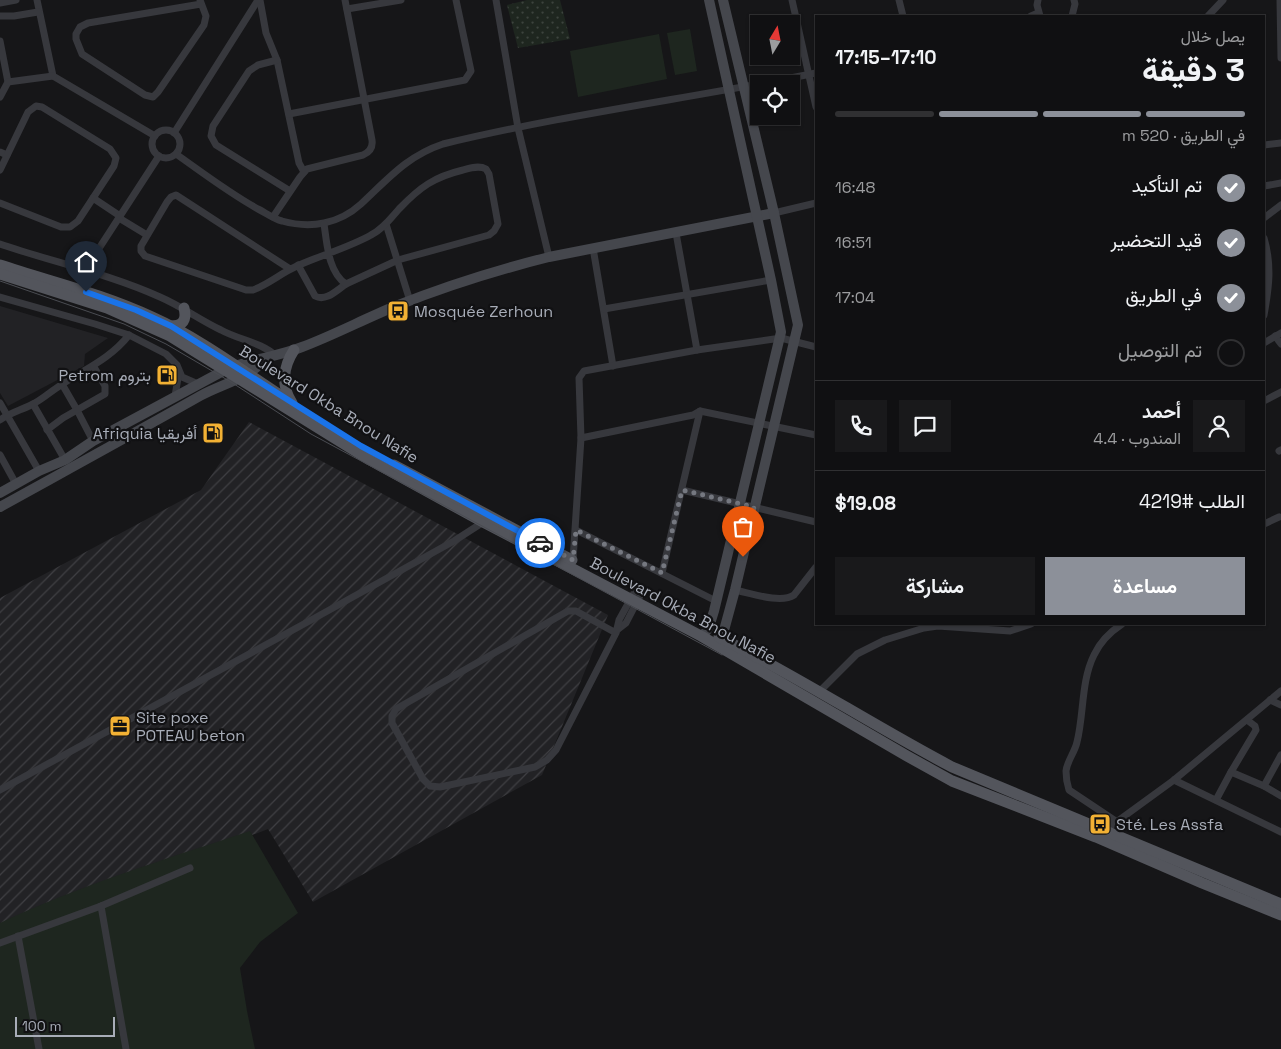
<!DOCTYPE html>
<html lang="ar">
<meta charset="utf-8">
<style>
body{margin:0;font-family:"Space Grotesk",Vazirmatn,sans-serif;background:#19191b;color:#f1f3f6;direction:rtl;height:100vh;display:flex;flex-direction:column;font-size:19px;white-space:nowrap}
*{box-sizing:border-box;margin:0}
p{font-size:16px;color:#9c9d9f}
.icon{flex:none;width:28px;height:28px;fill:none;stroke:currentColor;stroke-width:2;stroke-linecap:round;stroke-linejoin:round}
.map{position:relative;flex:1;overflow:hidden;direction:ltr}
.side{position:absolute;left:815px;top:15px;width:450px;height:610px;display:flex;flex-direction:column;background:#101012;border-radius:0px;box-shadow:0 1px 4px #0004,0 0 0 1px #303032;direction:rtl}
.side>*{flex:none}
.needle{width:32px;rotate:10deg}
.fabs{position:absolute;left:750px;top:15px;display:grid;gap:10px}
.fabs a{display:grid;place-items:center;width:50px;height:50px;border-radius:0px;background:#101012;box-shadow:0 1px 4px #0004,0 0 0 1px #303032;font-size:25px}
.scale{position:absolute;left:15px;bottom:12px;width:100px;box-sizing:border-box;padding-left:5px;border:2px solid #a8adb8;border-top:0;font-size:14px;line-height:18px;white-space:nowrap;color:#a8adb8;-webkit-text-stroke:4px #111113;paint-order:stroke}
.pin{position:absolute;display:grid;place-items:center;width:42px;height:42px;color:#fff;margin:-51px -21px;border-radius:50% 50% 50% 0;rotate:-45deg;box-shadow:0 0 5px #0007}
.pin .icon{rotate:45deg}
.courier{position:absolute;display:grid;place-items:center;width:50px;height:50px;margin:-25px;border:4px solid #1a73e8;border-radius:50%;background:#fff;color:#222;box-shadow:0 1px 6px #0007}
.headline em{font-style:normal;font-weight:700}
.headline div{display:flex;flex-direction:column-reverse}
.headline{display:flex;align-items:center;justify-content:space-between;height:85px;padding:0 20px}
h1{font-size:32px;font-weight:700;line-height:38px}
.bar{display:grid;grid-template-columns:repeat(4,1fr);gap:8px 5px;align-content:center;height:60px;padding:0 20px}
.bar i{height:6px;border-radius:4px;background:#303032}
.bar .selected{background:#8c9099}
.bar p{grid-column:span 4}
.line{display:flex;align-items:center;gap:12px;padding:0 20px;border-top:1px solid #303032}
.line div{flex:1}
.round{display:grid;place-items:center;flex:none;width:52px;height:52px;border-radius:0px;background:#19191b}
ol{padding:0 20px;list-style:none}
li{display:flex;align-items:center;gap:15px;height:55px}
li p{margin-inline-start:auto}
li .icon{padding:5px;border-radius:50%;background:#8c9099;color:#fff;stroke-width:4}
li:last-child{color:#9c9d9f}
li i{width:28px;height:28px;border:2px solid #303032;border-radius:50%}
.button{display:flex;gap:10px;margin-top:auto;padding:10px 20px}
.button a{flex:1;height:58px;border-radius:0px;background:#8c9099;color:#fff;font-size:20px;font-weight:700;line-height:58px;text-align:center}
.button a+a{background:#19191b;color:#f1f3f6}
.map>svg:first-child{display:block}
.built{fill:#222225}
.industrial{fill:url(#industrial-furrows)}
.grass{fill:#1e261f}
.garden{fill:url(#garden-dots)}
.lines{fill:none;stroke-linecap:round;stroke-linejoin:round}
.street{stroke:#37383d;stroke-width:7}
.secondary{stroke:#45474d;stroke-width:10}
.primary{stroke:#53555c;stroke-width:11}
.tram{stroke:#4a4c52;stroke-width:1}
.done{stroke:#757880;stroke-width:5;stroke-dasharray:0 9}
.route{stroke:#1a73e8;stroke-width:6}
.labels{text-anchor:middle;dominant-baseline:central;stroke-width:4.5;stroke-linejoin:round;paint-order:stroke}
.poi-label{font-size:16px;fill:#a8adb8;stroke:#111113;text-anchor:start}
.street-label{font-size:16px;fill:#a8adb8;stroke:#111113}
</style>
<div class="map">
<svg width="1281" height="1049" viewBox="0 0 1281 1049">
<defs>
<pattern id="industrial-furrows" width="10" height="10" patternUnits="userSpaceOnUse" patternTransform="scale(1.25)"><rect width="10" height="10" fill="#222225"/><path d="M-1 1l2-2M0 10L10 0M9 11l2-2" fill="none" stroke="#3f3f43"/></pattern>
<pattern id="garden-dots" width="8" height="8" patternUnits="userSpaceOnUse" patternTransform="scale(1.25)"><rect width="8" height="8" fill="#1e261f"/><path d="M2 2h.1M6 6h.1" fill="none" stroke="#3c433d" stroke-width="1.8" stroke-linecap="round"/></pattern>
</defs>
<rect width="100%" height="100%" fill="#161618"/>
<path class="built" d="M0 306 108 338 85 354 84 366 8 406 0 393Z"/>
<path class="industrial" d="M249 422 608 615 542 775 313 902 268 829 0 932V598L201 490Z"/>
<g class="grass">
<path d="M690 29 697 71 675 75 667 33Z"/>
<path d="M659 34 667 79 578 97 570 51Z"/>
<path d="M250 831 298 913 260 942 240 968 247 1011 255 1049H0V923C81 885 166 859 250 831Z"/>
</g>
<path class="garden" d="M527 0H560L570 39 518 48 507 5Z"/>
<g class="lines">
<g class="street">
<path d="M37 0 53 76 155 136"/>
<path d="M200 0 206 16 204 25 158 92 153 97 145 95 82 54 76 39V34L80 27 88 23 201 4"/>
<path d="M260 0 266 33 277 60 299 163 304 172"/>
<path d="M496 0 518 128 549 257"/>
<path d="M792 0 816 107"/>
<path d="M899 0 903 16"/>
<path d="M1038 0 1037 5 1040 16"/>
<path d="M1280 0 1281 58"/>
<path d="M0 3 16 0"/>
<path d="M347 9 401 0"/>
<path d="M0 16H14L38 12"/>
<path d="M1031 16 1038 13"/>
<path d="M1072 16 1075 4 1074 0"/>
<path d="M1208 16 1223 0"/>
<path d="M0 41 8 82 0 97"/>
<path d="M277 60 258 65 249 71 213 126 211 136 216 145 290 191"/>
<path d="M8 82 53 76"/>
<path d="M289 114 465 80 471 71 456 0"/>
<circle cx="166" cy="144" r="14"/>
<path d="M174 133 258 0"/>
<path d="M1264 145 1281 143"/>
<path d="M0 152 7 155"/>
<path d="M176 154C203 173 229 193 258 209 266 213 274 219 282 221 311 229 339 224 361 204 388 179 407 156 443 144 567 114 692 98 816 73"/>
<path d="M0 170 28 112 36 106 42 107 110 149 116 158 114 166 78 221 70 227H61L0 203"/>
<path d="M1264 186 1281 183"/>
<path d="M93 198 120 216"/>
<path d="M774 213 816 203"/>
<path d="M273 217 300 177 307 169 363 155C370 152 373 147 372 140L345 0"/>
<path d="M119 218 147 235"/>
<path d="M1264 218 1281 205"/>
<path d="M386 224 410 301"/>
<path d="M676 233 697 350"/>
<path d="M1264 238C1272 265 1269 288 1264 315"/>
<path d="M0 244C53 262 109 274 160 297 181 306 200 320 221 330 239 340 261 342 276 356"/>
<path d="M593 248 613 366"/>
<path d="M298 265 315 296C326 302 337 290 346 284"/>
<path d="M290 269 176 195 171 197 167 202 141 246V251L145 256 246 290H253C269 284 281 273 297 266 321 255 348 248 371 235 383 229 391 218 399 209 420 187 434 177 463 170 470 168 479 165 486 169L489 174 498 224 494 231 489 235 398 260 346 284C328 272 327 243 324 224"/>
<path d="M85 270 159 156"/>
<path d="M0 297 95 324 129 335 166 354 177 365 182 377 198 384"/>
<path d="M604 309 771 280"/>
<path d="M1275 336 1281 344"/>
<path d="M1264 343 1281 333"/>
<path d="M62 384 77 410 93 441"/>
<path d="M175 396 179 372"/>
<path d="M1264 401 1281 392"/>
<path d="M0 403 39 471"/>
<path d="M33 404 65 460"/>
<path d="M0 420C10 413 21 410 31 405 42 400 51 391 61 385 85 369 110 359 129 335"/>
<path d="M47 430 63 418 105 394V386L94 367"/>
<path d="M581 438 693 415 700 411 816 435"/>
<path d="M1279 451 1281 450"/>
<path d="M0 455 16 484"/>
<path d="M682 490 816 522"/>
<path d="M1264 524 1279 517"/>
<path d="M576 530 716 601"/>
<path d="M573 560 581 438 579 378 584 371 697 350 781 338 816 347"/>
<path d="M662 573 700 411"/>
<path d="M735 590C750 593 781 604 794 595L816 567"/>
<path d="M617 630 626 623 640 596"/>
<path d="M616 633 576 611H568L396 709 392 716V723L423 779 430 786 440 787 535 767 547 760 556 750 616 633 619 620 634 593"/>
<path d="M819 692 857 654 885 640 924 628 938 626 1010 631 1031 624"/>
<path d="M1270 700 1281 705"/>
<path d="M1231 772 1264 786 1281 796"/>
<path d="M1174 780 1281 832"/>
<path d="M1264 786 1281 755"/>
<path d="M0 790 313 619 454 541 485 521"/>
<path d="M1216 800 1231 772 1256 730 1255 726 1247 720"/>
<path d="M1117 822 1069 790C1067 784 1066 777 1066 771 1067 761 1075 752 1077 742 1084 714 1081 681 1094 655 1100 642 1110 632 1122 624"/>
<path d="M1104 831 1174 780 1281 691"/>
<path d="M101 906 126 1049"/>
<path d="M18 936 39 1049"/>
<path d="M0 943 101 906 190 868"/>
</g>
<g class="secondary">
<path d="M0 493 39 471 65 460 93 441 225 370C250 359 277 357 302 347 334 335 364 319 396 306 446 286 497 270 549 257L774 213"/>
<path d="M0 507C67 470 133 434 200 396 221 384 249 379 265 359"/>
<path d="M703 636 709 627 714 611 781 332 771 280 709 0"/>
<path d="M720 645 735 590 798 325 774 213 723 0"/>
</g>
<g class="primary">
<path d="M0 265C51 282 103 294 152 317 201 339 244 372 289 401"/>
<path d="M0 274 107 308 170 336 370 460 483 522 701 636 907 756 952 781 1096 837 1202 883 1281 915"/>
<path d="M171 326C183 326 187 320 184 308"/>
<path d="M292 403C281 386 283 367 294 350"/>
<path d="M394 465 572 560"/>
<path d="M719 637C799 677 874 726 952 767L1281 904"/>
</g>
<path class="tram" d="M0 281 124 324 166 344 231 382 311 434 722 655"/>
</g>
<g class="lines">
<path class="done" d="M540 543 573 560 576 530 662 573 682 490 754 507 743 557"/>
<path class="route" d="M86 292 136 310 171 326 361 446 540 543"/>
</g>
<defs>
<g id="bus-square" transform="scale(1.125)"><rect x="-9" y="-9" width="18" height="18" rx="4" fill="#f2b134" stroke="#111113"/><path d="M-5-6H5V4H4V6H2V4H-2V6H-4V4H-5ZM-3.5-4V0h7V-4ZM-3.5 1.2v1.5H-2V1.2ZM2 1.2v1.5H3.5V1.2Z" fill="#111"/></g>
<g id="fuel-square" transform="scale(1.125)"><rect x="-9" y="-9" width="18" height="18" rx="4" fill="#f2b134" stroke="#111113"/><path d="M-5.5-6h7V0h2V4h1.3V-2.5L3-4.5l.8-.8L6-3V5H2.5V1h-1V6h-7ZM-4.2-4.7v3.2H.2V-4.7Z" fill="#111"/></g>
<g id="office-square" transform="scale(1.125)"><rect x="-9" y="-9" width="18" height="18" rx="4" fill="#f2b134" stroke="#111113"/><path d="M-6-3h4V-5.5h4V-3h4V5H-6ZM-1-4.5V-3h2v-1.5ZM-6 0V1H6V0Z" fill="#111"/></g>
</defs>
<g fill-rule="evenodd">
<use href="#bus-square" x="398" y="311"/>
<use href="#fuel-square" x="167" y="375"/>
<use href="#fuel-square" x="213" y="433"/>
<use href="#office-square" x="120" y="726"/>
<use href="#bus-square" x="1100" y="824"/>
</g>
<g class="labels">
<g class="poi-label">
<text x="414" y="311">Mosquée Zerhoun</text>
<text x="151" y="375" text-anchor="end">Petrom بتروم</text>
<text x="197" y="433" text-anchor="end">Afriquia أفريقيا</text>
<text x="136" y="717">Site poxe<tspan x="136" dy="18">POTEAU beton</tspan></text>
<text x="1116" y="824">Sté. Les Assfa</text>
</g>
<g class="street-label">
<text transform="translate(329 404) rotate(32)">Boulevard Okba Bnou Nafie</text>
<text transform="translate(683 610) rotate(28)">Boulevard Okba Bnou Nafie</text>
</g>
</g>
</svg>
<div class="fabs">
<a><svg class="needle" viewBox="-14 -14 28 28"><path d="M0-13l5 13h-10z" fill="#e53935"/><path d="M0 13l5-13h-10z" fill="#9c9d9f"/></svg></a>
<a><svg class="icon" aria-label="locate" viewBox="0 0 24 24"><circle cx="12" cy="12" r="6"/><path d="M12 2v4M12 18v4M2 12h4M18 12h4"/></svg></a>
</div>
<div class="scale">100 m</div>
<div class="pin" style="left:743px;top:557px;background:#ea580c"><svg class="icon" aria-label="bag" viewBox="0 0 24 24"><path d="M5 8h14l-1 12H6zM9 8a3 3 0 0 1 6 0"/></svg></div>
<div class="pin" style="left:86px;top:292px;background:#1f2937"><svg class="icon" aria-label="home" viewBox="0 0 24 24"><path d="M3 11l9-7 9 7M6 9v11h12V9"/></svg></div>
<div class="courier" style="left:540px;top:543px"><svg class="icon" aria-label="car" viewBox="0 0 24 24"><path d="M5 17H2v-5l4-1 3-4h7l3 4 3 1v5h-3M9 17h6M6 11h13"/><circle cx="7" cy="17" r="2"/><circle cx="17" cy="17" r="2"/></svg></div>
<section class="side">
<div class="headline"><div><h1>3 دقيقة</h1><p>يصل خلال</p></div><em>17:10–17:15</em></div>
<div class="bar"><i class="selected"></i><i class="selected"></i><i class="selected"></i><i></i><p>في الطريق · 520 m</p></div>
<ol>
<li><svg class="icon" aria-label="check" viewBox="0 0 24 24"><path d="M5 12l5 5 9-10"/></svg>تم التأكيد<p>16:48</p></li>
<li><svg class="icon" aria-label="check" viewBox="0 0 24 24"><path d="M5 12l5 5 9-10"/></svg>قيد التحضير<p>16:51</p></li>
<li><svg class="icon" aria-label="check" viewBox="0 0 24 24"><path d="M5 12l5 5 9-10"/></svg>في الطريق<p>17:04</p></li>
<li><i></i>تم التوصيل</li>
</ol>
<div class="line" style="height:90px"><a class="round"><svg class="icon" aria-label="person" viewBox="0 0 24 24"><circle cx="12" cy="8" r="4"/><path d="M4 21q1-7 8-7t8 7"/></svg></a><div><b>أحمد</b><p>المندوب · 4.4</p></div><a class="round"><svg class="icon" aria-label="chat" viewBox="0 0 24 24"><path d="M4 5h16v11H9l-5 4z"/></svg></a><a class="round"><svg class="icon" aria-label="phone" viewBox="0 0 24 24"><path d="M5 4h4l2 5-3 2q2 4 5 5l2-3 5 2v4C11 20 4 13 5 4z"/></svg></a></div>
<div class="line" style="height:65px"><div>الطلب #4219</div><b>$19.08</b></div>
<div class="button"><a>مساعدة</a><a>مشاركة</a></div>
</section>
</div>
